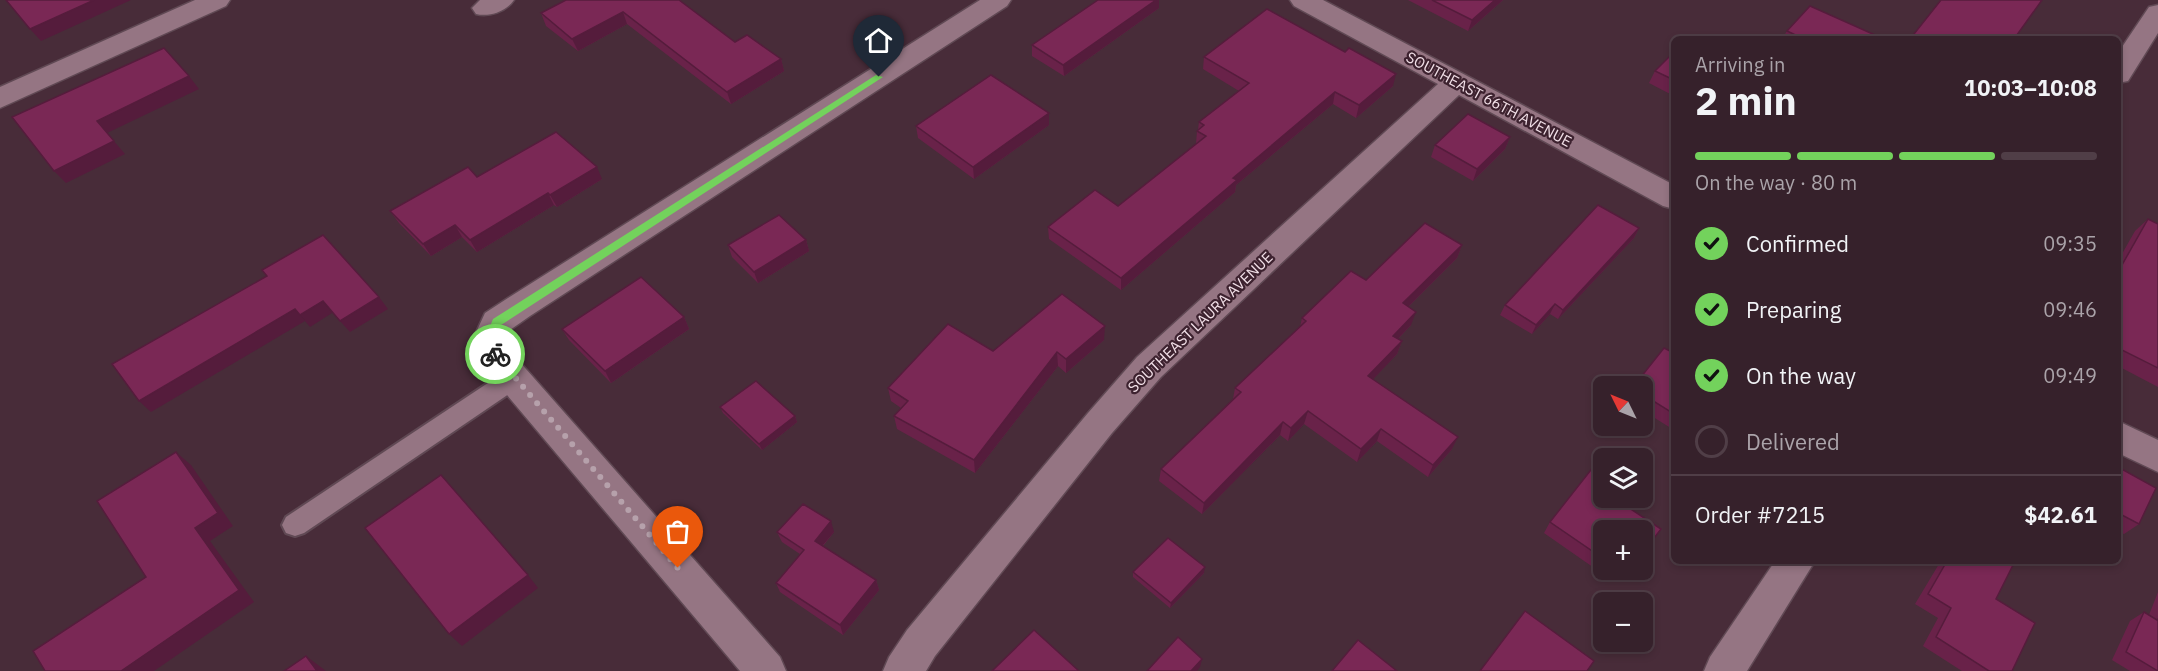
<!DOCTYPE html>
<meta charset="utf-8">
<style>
body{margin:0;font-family:"IBM Plex Sans",sans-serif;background:#412e37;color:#f1f3f6;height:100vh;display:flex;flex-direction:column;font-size:22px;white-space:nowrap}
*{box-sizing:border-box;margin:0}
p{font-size:20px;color:#aaa3a9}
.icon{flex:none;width:33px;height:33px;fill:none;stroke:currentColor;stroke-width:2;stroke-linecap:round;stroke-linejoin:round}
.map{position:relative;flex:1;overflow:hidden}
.details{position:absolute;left:1671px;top:36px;width:450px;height:528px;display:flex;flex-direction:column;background:#36212b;border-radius:9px;box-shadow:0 3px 9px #0003,0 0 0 2px #503e47}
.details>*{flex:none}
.needle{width:39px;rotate:313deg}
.buttons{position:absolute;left:1593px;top:376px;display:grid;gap:12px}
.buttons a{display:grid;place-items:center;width:60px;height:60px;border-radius:9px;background:#36212b;box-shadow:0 3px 9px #0003,0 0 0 2px #503e47;font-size:30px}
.pin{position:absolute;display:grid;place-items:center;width:51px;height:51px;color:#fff;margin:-62px -26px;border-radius:50% 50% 50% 0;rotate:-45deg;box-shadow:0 0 6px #0007}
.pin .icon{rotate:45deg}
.courier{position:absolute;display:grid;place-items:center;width:60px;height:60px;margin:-30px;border:4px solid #73d25c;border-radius:50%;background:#fff;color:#222;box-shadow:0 2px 8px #0007}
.overview em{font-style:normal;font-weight:700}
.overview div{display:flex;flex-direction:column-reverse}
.overview{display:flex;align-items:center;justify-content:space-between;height:102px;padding:0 24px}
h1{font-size:39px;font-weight:700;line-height:45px}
.bar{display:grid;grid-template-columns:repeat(4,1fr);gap:9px 6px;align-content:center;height:72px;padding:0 24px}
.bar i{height:8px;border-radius:4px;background:#503e47}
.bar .on{background:#73d25c}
.bar p{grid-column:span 4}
.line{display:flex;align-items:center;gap:15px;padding:0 24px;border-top:2px solid #503e47}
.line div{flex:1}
ol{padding:0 24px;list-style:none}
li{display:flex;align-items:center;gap:18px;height:66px}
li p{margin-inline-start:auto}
li .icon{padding:6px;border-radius:50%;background:#73d25c;color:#111;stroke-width:4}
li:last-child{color:#aaa3a9}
li i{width:33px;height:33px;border:3px solid #503e47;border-radius:50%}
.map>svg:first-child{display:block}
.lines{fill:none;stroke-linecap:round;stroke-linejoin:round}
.service-casing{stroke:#604954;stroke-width:4}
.minor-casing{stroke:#604954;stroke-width:3}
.service{fill:#957583;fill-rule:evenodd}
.minor{fill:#957583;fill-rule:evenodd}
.wall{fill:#692249}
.shaded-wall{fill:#551c3c}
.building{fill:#7a2855;stroke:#551c3c;stroke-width:1.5}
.route{fill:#73d25c}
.done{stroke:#b6a1ab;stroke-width:6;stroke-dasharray:0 10.8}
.labels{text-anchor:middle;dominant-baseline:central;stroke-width:4.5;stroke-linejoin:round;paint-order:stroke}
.street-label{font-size:15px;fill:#f2e0e8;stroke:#3d222f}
</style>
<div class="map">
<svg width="2158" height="671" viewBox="0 0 2158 671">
<rect width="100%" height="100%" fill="#482c39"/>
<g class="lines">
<g class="service-casing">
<path id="service" d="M514 369 522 371 526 378 522 385 304 533 295 536 286 533 282 525 286 517 506 371Z"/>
</g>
<g class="minor-casing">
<g id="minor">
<path d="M195 0H230L226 6 0 108V87Z"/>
<path d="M480 0H514C506 12 489 17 476 14L472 8Z"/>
<path d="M980 0H1011L1007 6 530 316 510 330 507 339 511 352 780 657 786 671H740L485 369 473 339 485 313 508 298Z"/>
<path d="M1290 0H1323L1674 185V209L1663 206 1459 95 1161 377 1112 433 935 656 926 671H883L889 657 907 630 1088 413 1137 357 1438 84 1294 6Z"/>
<path d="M2158 5V33L2128 81 2118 83V53L2149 7Z"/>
<path d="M2118 421 2158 440V472L2118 453Z"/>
<path d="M1775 561H1815L1747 671H1704L1710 657Z"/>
</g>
</g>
<use href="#service" class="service"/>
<use href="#minor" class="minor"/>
</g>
<g class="wall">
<path d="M566 0H681L680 1 735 42 781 59 784 71 731 104 627 24 578 51 546 26 541 13Z"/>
<path d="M1098 0H1159V8L1064 76 1032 56V45Z"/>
<path d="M1408 0H1503L1468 31Z"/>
<path d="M1787 31 1884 39H1782Z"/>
<path d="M1674 52V96L1649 83 1655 71Z"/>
<path d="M1204 57 1393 86 1356 118 1333 104 1236 185 1235 192 1121 290 1049 239 1048 227 1118 206 1196 144 1197 131 1198 130 1199 122 1239 91 1203 69Z"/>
<path d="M1049 113V125L974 179 918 138 916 126Z"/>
<path d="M1510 137 1505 149 1473 181 1431 157 1435 145Z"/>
<path d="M477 177 602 179 557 207 554 205 477 252 462 237 431 256 399 223 390 211Z"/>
<path d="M2148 219 2158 224V387L2118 366V261L2135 231Z"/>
<path d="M1639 228 1634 238 1558 319 1550 314 1532 334 1500 315 1505 305Z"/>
<path d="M806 240 809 251 758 283 732 257 728 245Z"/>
<path d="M1462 245 1457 258 1408 307 1411 325 1398 339 1402 341 1397 354 1373 379 1452 449 1428 477 1377 441 1357 462 1304 424 1288 441 1280 435 1202 514 1159 481 1161 469 1233 399 1235 388 1300 327 1302 318 1366 280Z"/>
<path d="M684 317 689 329 611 383 569 340 562 329Z"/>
<path d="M1104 340 1066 373 1058 366 975 473 897 429 894 416 901 408 891 401 888 388 993 351Z"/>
<path d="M1674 353V430L1642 410V387Z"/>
<path d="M720 407 795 416 797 422 762 450 723 413Z"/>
<path d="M2118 467 2139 524 2124 534 2118 531Z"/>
<path d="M1550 522 1604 531V570H1617L1610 579 1544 533Z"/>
<path d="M777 532H834L823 546 876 580 879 590 843 635 780 592 776 583 800 554 782 542Z"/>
<path d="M1933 561H2015L1996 599 2012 671H1962L1923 646 1938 618 1915 604 1939 564Z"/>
<path d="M1133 572 1204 573 1170 608 1133 577Z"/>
<path d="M2158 592V671H2130L2112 660 2130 621 2144 612 2149 615Z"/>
</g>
<g class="shaded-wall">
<path d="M94 0H131L41 41 30 29Z"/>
<path d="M1156 0H1159V8L1064 76 1063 65Z"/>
<path d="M1495 0H1503L1468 31 1472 20Z"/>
<path d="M623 12 627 24 578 51 572 39Z"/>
<path d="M781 59 784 71 731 104 727 92Z"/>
<path d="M1396 74 1393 86 1356 118 1359 105Z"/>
<path d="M189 76 199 89 107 133 125 154 66 183 54 171 97 121Z"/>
<path d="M1335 92 1333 104 1236 185 1235 192 1121 290V278L1233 178Z"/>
<path d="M1049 113V125L974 179 973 167Z"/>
<path d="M1510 137 1505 149 1473 181 1477 169Z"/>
<path d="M597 167 602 179 557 207 550 195Z"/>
<path d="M548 193 554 205 477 252 470 240Z"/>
<path d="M455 225 462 237 431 256 423 244Z"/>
<path d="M1639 228 1634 238 1558 319 1563 310Z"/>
<path d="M806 240 809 251 758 283 754 272Z"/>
<path d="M1462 245 1457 258 1398 317 1403 303Z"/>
<path d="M379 297 388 309 350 332 340 321Z"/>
<path d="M323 301 332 313 310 327 300 315Z"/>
<path d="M1555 304 1550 314 1532 334 1536 325Z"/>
<path d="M295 309 305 321 151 412 139 401Z"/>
<path d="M1416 312 1411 325 1388 349 1393 336Z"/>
<path d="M684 317 689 329 611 383 605 371Z"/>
<path d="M1105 326 1104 340 1066 373V359Z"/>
<path d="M1402 341 1397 354 1364 389 1368 376Z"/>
<path d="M1057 352 1058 366 975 473 974 460Z"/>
<path d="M1308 411 1304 424 1288 441 1291 428Z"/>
<path d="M795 416 797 422 762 450 759 444Z"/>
<path d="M1283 422 1280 435 1202 514 1204 503Z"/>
<path d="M1381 429 1377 441 1357 462 1361 449Z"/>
<path d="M1458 437 1452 449 1428 477 1433 465Z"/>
<path d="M176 452 191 465 233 526 210 541 254 602 154 671H121L195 528Z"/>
<path d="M831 521 834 532 818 551 815 541Z"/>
<path d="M1205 567 1204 573 1170 608 1171 603Z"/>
<path d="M528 575 538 588 462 646 449 634Z"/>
<path d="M876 580 879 590 843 635 840 625Z"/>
<path d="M306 656 326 671H317Z"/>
<path d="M1202 659 1200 667 1197 671H1191Z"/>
</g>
<g class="building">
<path d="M6 0H94L30 29Z"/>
<path d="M566 0H679L735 42 747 35 781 59 727 92 623 12 572 39 541 13Z"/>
<path d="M1098 0H1156L1063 65 1032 45Z"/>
<path d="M1432 0H1495L1472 20Z"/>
<path d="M1941 0H2042L2014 39H1910Z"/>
<path d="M1810 6 1884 39H1804L1787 31Z"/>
<path d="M1267 9 1345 52 1349 48 1396 74 1359 105 1335 92 1233 178 1237 180 1121 278 1048 227 1095 190 1118 206 1206 136 1197 131 1204 125 1199 122 1249 83 1204 57Z"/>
<path d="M164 48 189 76 97 121 114 141 54 171 12 117Z"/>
<path d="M1674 52V80L1655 71Z"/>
<path d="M991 75 1049 113 973 167 916 126Z"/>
<path d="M1468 114 1510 137 1477 169 1435 145Z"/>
<path d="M556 132 597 167 550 195 548 193 470 240 455 225 423 244 390 211 468 167 477 177Z"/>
<path d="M1598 205 1639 228 1563 310 1555 304 1536 325 1505 305Z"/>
<path d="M779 215 806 240 754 272 728 245Z"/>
<path d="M2148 219 2158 224V368L2122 350 2118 359V272Z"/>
<path d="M1425 223 1462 245 1403 303 1416 312 1393 336 1402 341 1368 376 1458 437 1433 465 1381 429 1361 449 1308 411 1291 428 1283 422 1204 503 1161 469 1241 392 1235 388 1306 321 1302 318 1351 271 1366 280Z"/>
<path d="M323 235 379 297 340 321 323 301 300 315 295 309 139 401 112 364 267 276 262 270Z"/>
<path d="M641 277 684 317 605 371 562 329Z"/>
<path d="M1062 294 1105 326 1066 359 1057 352 974 460 894 416 908 401 888 388 948 324 993 351Z"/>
<path d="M1664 348 1674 353V414L1642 394V387H1633Z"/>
<path d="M756 381 795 416 759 444 720 407Z"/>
<path d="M176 452 218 513 195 528 239 590 121 671H45L33 651 146 577 97 501Z"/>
<path d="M1594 466 1604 472V498H1614L1661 529 1642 554V531H1604V559L1550 522Z"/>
<path d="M2118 467 2156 488 2139 524 2118 513Z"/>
<path d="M441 475 528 575 449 634 365 528Z"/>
<path d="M803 504 831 521 815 541 876 580 840 625 776 583 804 550 777 532Z"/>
<path d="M1168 538 1205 567 1171 603 1133 572Z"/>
<path d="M1947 561H2015L1996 599 2035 623 2012 671H1989L1936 637 1951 608 1928 594Z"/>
<path d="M1525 611 1594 661 1587 671H1480Z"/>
<path d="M2144 612 2157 620 2158 619V671L2126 652Z"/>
<path d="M1034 630 1079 671H992Z"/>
<path d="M1178 637 1202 659 1191 671H1147Z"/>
<path d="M1358 640 1397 671H1332Z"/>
<path d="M306 656 317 671H284Z"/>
</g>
<path class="route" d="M876 75 883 77 501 325 495 339 500 354 495 358 492 357 485 339 493 319Z"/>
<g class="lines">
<path class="done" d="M495 354 678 568"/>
</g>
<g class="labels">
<g class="street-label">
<text transform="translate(1489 99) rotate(28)">SOUTHEAST 66TH AVENUE</text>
<text transform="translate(1200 322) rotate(-44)">SOUTHEAST LAURA AVENUE</text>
</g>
</g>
</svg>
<div class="buttons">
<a><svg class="needle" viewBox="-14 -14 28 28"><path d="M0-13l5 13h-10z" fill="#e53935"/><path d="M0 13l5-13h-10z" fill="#aaa3a9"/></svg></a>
<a><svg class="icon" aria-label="layers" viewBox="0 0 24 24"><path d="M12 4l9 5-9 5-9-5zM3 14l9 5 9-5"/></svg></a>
<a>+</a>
<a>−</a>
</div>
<div class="pin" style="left:678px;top:568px;background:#ea580c"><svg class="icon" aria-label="bag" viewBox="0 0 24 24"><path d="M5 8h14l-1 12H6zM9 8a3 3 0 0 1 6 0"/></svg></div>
<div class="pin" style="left:879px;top:77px;background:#1f2937"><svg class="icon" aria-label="home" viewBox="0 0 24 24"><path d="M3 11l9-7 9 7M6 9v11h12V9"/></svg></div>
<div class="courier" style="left:495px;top:354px"><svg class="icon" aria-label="bike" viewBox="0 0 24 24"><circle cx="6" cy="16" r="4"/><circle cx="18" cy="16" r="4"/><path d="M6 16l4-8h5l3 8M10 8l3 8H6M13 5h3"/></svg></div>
<section class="details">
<div class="overview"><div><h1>2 min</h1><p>Arriving in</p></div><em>10:03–10:08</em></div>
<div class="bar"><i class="on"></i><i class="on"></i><i class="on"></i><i></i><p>On the way · 80 m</p></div>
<ol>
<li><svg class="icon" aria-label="check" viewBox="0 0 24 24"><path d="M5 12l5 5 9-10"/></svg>Confirmed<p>09:35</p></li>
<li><svg class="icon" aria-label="check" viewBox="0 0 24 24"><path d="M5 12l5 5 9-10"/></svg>Preparing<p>09:46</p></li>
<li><svg class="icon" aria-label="check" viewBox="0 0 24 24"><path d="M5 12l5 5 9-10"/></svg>On the way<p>09:49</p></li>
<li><i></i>Delivered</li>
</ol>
<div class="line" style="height:78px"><div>Order #7215</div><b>$42.61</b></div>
</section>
</div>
